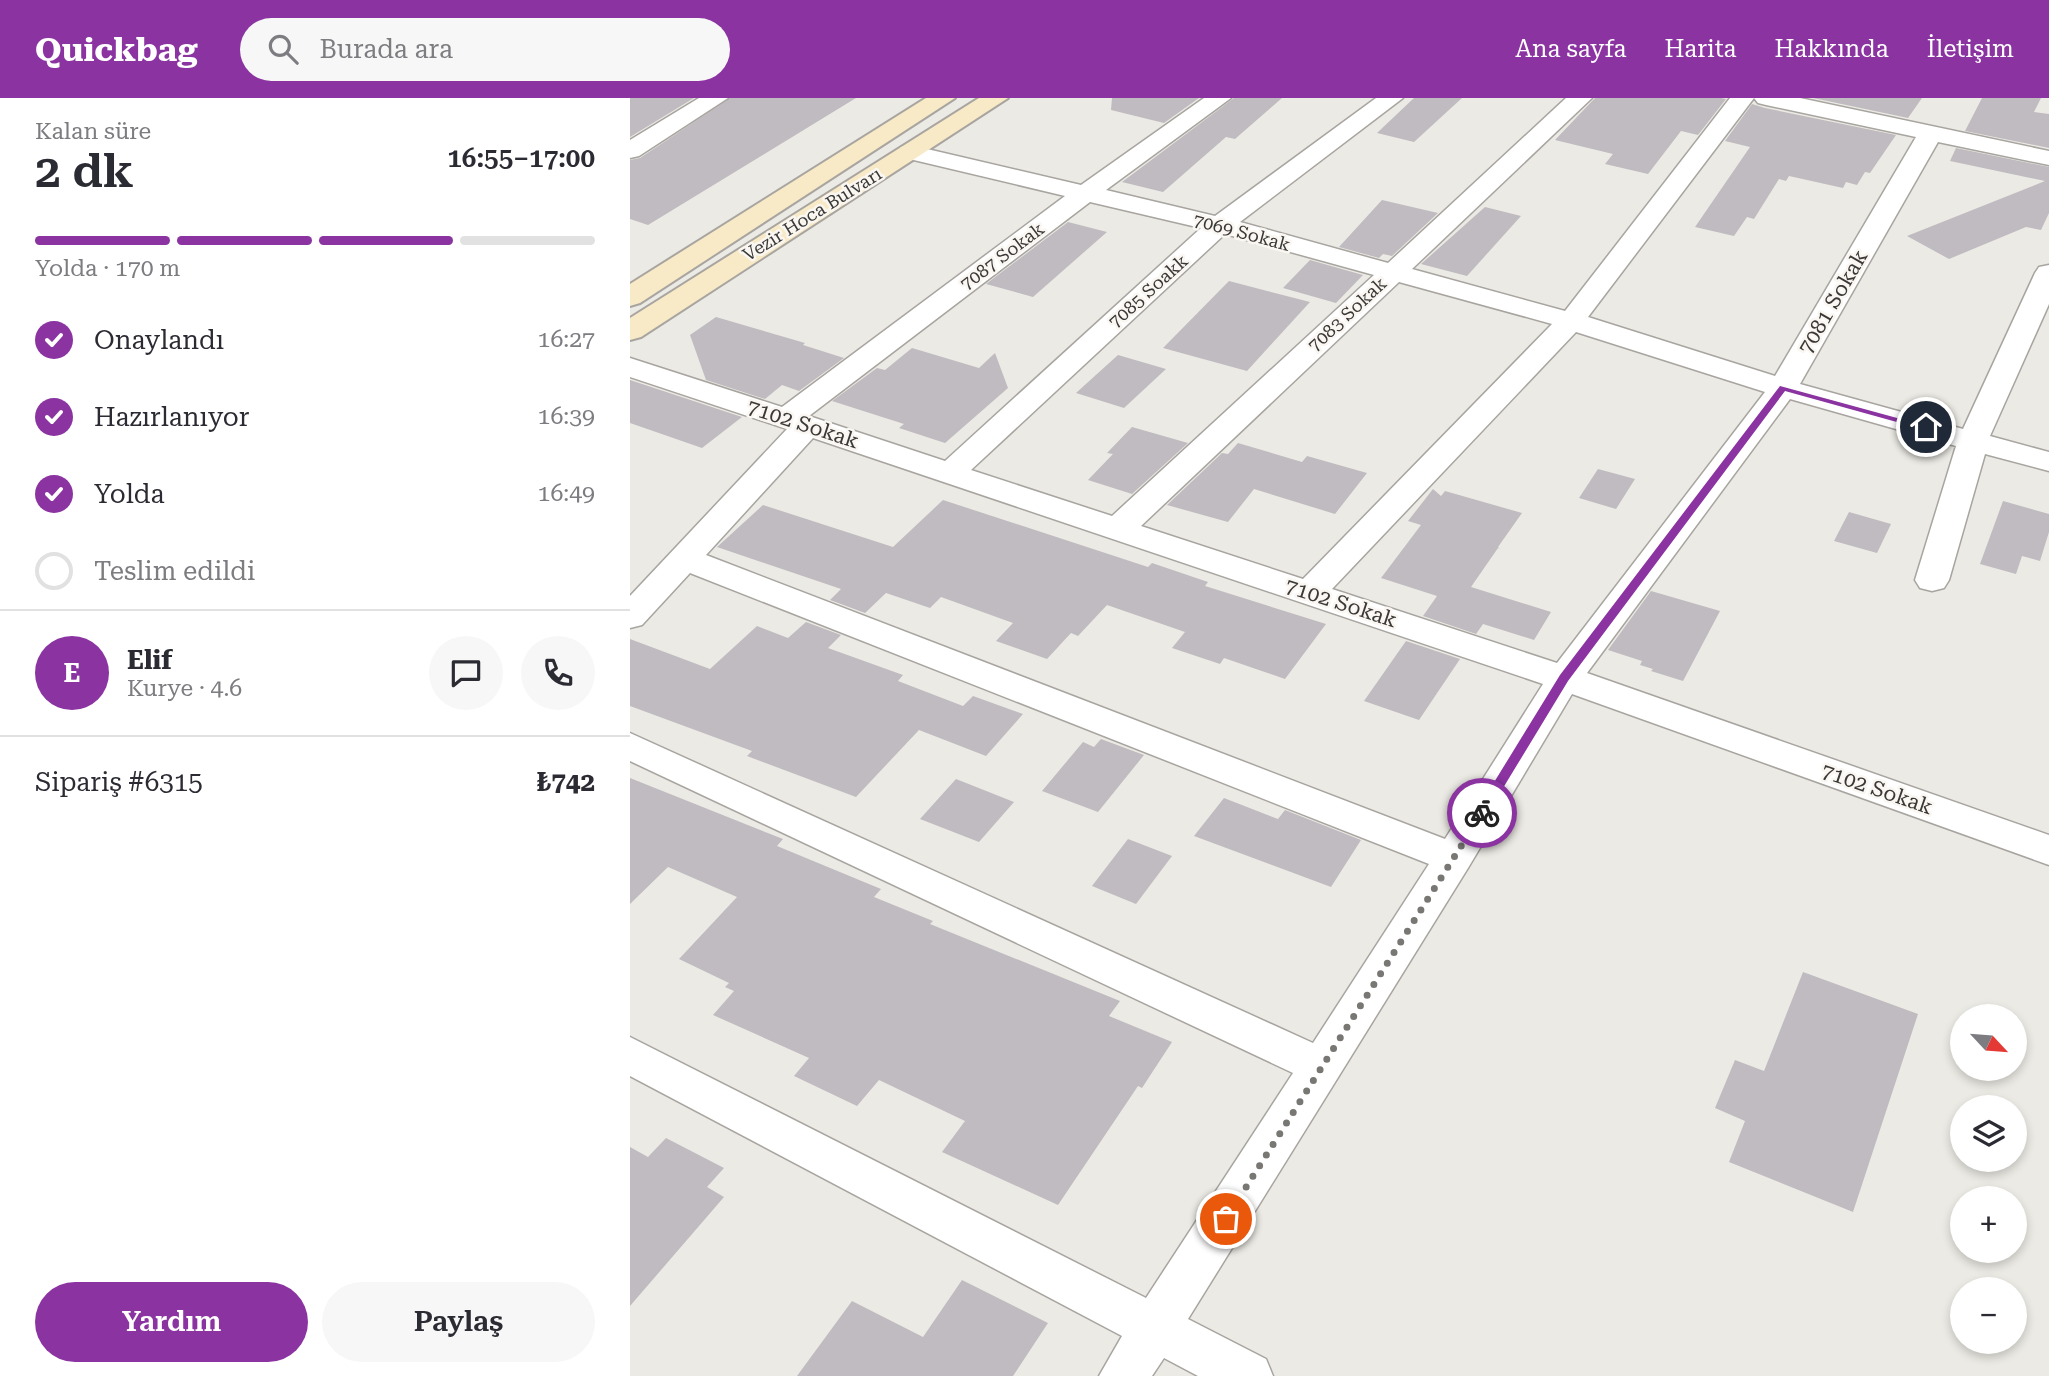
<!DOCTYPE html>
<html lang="tr">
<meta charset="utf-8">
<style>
body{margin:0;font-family:"Roboto Serif",serif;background:#f7f7f7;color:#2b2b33;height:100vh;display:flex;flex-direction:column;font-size:26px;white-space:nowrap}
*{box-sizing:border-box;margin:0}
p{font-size:23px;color:#7c7c81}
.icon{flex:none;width:38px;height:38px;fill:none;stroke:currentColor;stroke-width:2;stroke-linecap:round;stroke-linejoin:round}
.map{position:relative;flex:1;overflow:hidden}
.drawer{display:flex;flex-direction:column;background:#fff;width:630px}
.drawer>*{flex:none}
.needle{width:46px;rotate:116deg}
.tools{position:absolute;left:1320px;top:906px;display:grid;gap:14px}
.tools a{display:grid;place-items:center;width:77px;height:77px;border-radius:50%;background:#fff;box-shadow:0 4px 10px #0003;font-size:35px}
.pin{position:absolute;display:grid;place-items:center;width:60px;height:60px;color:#fff;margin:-30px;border:4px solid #fff;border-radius:50%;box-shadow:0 2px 7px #0007}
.courier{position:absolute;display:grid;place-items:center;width:70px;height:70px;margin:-35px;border:5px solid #8a33a1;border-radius:50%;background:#fff;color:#222;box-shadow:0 2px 9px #0007}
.overview em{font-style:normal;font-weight:600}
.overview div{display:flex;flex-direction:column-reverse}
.overview{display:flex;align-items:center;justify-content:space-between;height:119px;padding:0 35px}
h1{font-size:46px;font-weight:600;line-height:52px}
.bar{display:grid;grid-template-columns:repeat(4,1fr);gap:10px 7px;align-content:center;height:84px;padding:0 35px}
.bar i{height:9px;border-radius:5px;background:#e1e1e2}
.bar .active{background:#8a33a1}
.bar p{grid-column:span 4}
.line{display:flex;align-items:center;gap:18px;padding:0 35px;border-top:2px solid #e1e1e2}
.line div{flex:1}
.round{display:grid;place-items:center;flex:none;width:74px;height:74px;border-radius:37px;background:#f7f7f7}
ol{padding:0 35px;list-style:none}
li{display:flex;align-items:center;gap:21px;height:77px}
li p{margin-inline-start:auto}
li .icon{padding:7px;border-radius:50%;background:#8a33a1;color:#fff;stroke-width:4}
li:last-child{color:#7c7c81}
li i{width:38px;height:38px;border:4px solid #e1e1e2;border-radius:50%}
.cta{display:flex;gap:14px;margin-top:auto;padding:14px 35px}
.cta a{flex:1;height:80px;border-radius:42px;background:#8a33a1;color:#fff;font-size:28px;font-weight:600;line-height:80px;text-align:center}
.cta a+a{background:#f7f7f7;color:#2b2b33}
header{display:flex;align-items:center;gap:42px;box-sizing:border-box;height:98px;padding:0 35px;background:#8a33a1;color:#fff}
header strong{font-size:33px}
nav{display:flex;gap:38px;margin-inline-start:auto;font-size:24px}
.search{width:490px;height:63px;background:#f7f7f7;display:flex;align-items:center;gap:18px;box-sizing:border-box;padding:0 24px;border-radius:38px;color:#7c7c81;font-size:26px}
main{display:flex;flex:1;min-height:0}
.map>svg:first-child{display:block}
.building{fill:#bfbbc0}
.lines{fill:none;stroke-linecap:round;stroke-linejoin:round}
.minor-casing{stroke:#a8a5a0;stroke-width:3}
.secondary-casing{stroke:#a8a5a0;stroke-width:4}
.minor{fill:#fff;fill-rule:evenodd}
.secondary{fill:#f8eac7;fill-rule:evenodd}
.route{fill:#8a33a1}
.done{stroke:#787774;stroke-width:7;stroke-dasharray:0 12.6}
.labels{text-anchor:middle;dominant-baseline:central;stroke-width:5;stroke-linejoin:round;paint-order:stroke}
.far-street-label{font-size:18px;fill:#3a3937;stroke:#faf7f2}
.street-label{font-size:21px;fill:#3a3937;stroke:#faf7f2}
</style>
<header>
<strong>Quickbag</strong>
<div class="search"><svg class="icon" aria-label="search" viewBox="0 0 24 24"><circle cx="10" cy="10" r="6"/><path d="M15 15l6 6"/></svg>Burada ara</div>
<nav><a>Ana sayfa</a><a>Harita</a><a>Hakkında</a><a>İletişim</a></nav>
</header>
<main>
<section class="drawer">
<div class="overview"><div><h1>2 dk</h1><p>Kalan süre</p></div><em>16:55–17:00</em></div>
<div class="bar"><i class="active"></i><i class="active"></i><i class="active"></i><i></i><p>Yolda · 170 m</p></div>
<ol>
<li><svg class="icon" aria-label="check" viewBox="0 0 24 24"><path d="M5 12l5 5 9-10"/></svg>Onaylandı<p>16:27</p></li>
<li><svg class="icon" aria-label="check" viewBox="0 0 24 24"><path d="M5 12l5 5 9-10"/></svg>Hazırlanıyor<p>16:39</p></li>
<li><svg class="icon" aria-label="check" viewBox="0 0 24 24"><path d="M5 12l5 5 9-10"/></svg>Yolda<p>16:49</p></li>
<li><i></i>Teslim edildi</li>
</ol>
<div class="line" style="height:126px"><b class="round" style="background:#8a33a1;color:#fff">E</b><div><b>Elif</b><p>Kurye · 4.6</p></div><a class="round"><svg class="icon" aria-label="chat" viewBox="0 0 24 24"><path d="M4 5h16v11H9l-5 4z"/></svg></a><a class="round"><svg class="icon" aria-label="phone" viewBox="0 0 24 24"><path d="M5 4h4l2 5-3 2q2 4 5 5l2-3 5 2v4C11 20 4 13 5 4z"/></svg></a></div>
<div class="line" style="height:91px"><div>Sipariş #6315</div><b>₺742</b></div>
<div class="cta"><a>Yardım</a><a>Paylaş</a></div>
</section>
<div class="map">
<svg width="1419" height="1278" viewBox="0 0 1419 1278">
<rect width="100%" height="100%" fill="#eceae4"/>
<g class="building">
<path d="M0 0H64L0 39Z"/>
<path d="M100 0H226L18 127 0 121V62L10 60Z"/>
<path d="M482 0H569L534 25 481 12Z"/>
<path d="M604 0H652L605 41 596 39 533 94 492 84Z"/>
<path d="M784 0H832L784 44 747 35Z"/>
<path d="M965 0H1091L1096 1 1068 37 1051 33 1018 76 975 66 983 56 925 42Z"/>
<path d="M1183 0H1292L1278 20Z"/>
<path d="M1352 0H1411L1404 14 1419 16V50L1335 33Z"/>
<path d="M1122 6 1135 10 1266 37 1240 75 1235 74 1227 87 1216 84 1213 90 1159 78 1156 83 1149 81 1124 121 1117 119 1104 138 1065 129 1120 49 1095 43Z"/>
<path d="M1326 50 1419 69V115L1411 132 1396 129 1319 161 1277 138 1415 83 1320 63Z"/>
<path d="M752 102 808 115 762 158 753 156 749 160 709 149Z"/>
<path d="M855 109 891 118 837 178 791 166Z"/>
<path d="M438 124 477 134 403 199 356 186Z"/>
<path d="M680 162 733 177 706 205 653 190Z"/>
<path d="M599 183 680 204 617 273 533 250Z"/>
<path d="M86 219 175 245 173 247 214 260 169 293 152 287 135 301 76 282 60 237Z"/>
<path d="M282 250 349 270 365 255 378 290 315 345 269 330 274 326 202 303 247 270 255 272Z"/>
<path d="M488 257 536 271 494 310 446 295Z"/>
<path d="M0 282 112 319 72 350 0 325Z"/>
<path d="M502 329 558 345 502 396 458 382 483 356 477 355Z"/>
<path d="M608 345 672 364 677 358 737 375 705 416 624 391 598 424 537 407 592 355 598 356Z"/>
<path d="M968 371 1005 381 986 411 949 400Z"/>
<path d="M803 391 811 398 815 393 892 415 868 449 870 451 868 450 841 489 921 514 904 542 853 526 846 536 793 518 807 498 751 480 791 427 778 423Z"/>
<path d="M313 402 518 469 522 465 578 484 575 488 696 526 655 581 594 560 590 566 542 550 555 534 477 507 448 538 441 535 417 561 366 543 383 525 311 499 300 510 256 495 235 515 200 502 211 491 87 449 133 407 263 449Z"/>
<path d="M1373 403 1419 416V434L1410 463 1392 458 1386 476 1350 466Z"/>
<path d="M1219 414 1261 426 1247 455 1204 443Z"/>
<path d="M1021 493 1090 513 1053 583 1021 573 1023 571 1010 567 1012 563 978 552Z"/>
<path d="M176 524 211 537 198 550 273 577 268 583 333 608 343 598 393 616 356 658 289 632 226 699 117 658 122 653 0 608V541L80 571 127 528 158 540Z"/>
<path d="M776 543 830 561 789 622 734 603Z"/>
<path d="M471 641 514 657 468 714 412 693 453 644 464 649Z"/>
<path d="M0 680 153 741 147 748 251 791 244 799 303 823 300 826 490 903 479 918 542 944 512 990 508 988 428 1107 312 1054 335 1023 249 982 227 1008 164 978 179 960 83 917 104 893 95 889 99 885 49 861 107 799 38 769 0 806Z"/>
<path d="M326 681 384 704 349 744 290 721Z"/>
<path d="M594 700 648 721 655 712 731 742 701 789 564 738Z"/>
<path d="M498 741 542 758 506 806 462 788Z"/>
<path d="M1173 874 1288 916 1223 1114 1099 1064 1115 1023 1085 1010 1105 962 1134 973Z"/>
<path d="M36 1040 94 1070 77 1089 94 1099 0 1208V1049L18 1059Z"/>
<path d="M332 1182 418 1225 383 1278H167L222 1203 293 1239Z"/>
</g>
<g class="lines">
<g class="minor-casing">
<g id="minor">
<path d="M69 0H98L9 58 0 60V42Z"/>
<path d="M574 0H601L476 92 585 118 746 0H773L610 124 758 165 936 0H962L782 171 935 213 1100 0H1124L958 219 1145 278 1286 39 1136 7 1128 5 1124 0H1170L1419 53V67L1308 44 1170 286 1333 331 1405 175 1409 169 1419 167V206L1360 338 1419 354V373L1355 356 1319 482 1314 490 1302 493 1290 490 1285 482 1326 348 1160 301 957 575 1419 737V767L942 596 838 770 558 1221 636 1261 643 1278H568L534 1260 522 1278H469L492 1238 0 978V939L516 1200 663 975 0 663V635L683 945 799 766 60 475 12 527 0 530V498L157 331 0 279V260L152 309 435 98 271 59 268 54 271 49 280 47 451 87ZM460 104 571 130 315 363 179 318ZM595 136 744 177 482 418 341 372ZM769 184 922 226 673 481 511 428ZM946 234 1135 294 927 565 702 491ZM183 340 913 586 815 741 76 457Z"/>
</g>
</g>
<g class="secondary-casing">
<g id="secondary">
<path d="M296 0H325L10 205 0 208V186Z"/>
<path d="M349 0H378L11 239 0 242V220Z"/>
</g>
</g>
<use href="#minor" class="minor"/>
<use href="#secondary" class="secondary"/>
</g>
<path class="route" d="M1150 288 1300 329 1292 331 1155 293 938 583 856 718H847V712L930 577Z"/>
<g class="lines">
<path class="done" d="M596 1121 852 715"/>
</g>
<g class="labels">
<g class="far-street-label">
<text transform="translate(182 116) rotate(-32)">Vezir Hoca Bulvarı</text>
<text transform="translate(612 134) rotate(15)">7069 Sokak</text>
<text transform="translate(372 158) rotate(-37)">7087 Sokak</text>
<text transform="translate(518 193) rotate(-42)">7085 Soakk</text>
<text transform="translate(717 216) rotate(-43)">7083 Sokak</text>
</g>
<g class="street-label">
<text transform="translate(1203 204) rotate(-60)">7081 Sokak</text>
<text transform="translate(173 326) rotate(18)">7102 Sokak</text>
<text transform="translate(711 505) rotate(18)">7102 Sokak</text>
<text transform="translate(1247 691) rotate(19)">7102 Sokak</text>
</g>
</g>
</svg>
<div class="tools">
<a><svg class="needle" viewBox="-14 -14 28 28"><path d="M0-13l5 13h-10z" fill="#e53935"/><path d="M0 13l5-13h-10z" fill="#7c7c81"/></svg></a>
<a><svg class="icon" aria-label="layers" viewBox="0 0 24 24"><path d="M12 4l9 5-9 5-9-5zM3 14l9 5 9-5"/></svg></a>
<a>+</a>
<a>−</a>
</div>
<div class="pin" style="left:596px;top:1121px;background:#ea580c"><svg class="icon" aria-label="bag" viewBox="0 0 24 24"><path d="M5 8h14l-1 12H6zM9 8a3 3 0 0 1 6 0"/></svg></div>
<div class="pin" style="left:1296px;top:329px;background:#1f2937"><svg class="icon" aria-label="home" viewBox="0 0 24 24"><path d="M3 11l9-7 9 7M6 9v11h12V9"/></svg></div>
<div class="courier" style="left:852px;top:715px"><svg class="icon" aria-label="bike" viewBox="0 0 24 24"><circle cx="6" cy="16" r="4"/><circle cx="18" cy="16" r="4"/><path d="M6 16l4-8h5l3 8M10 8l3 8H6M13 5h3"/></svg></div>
</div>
</main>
